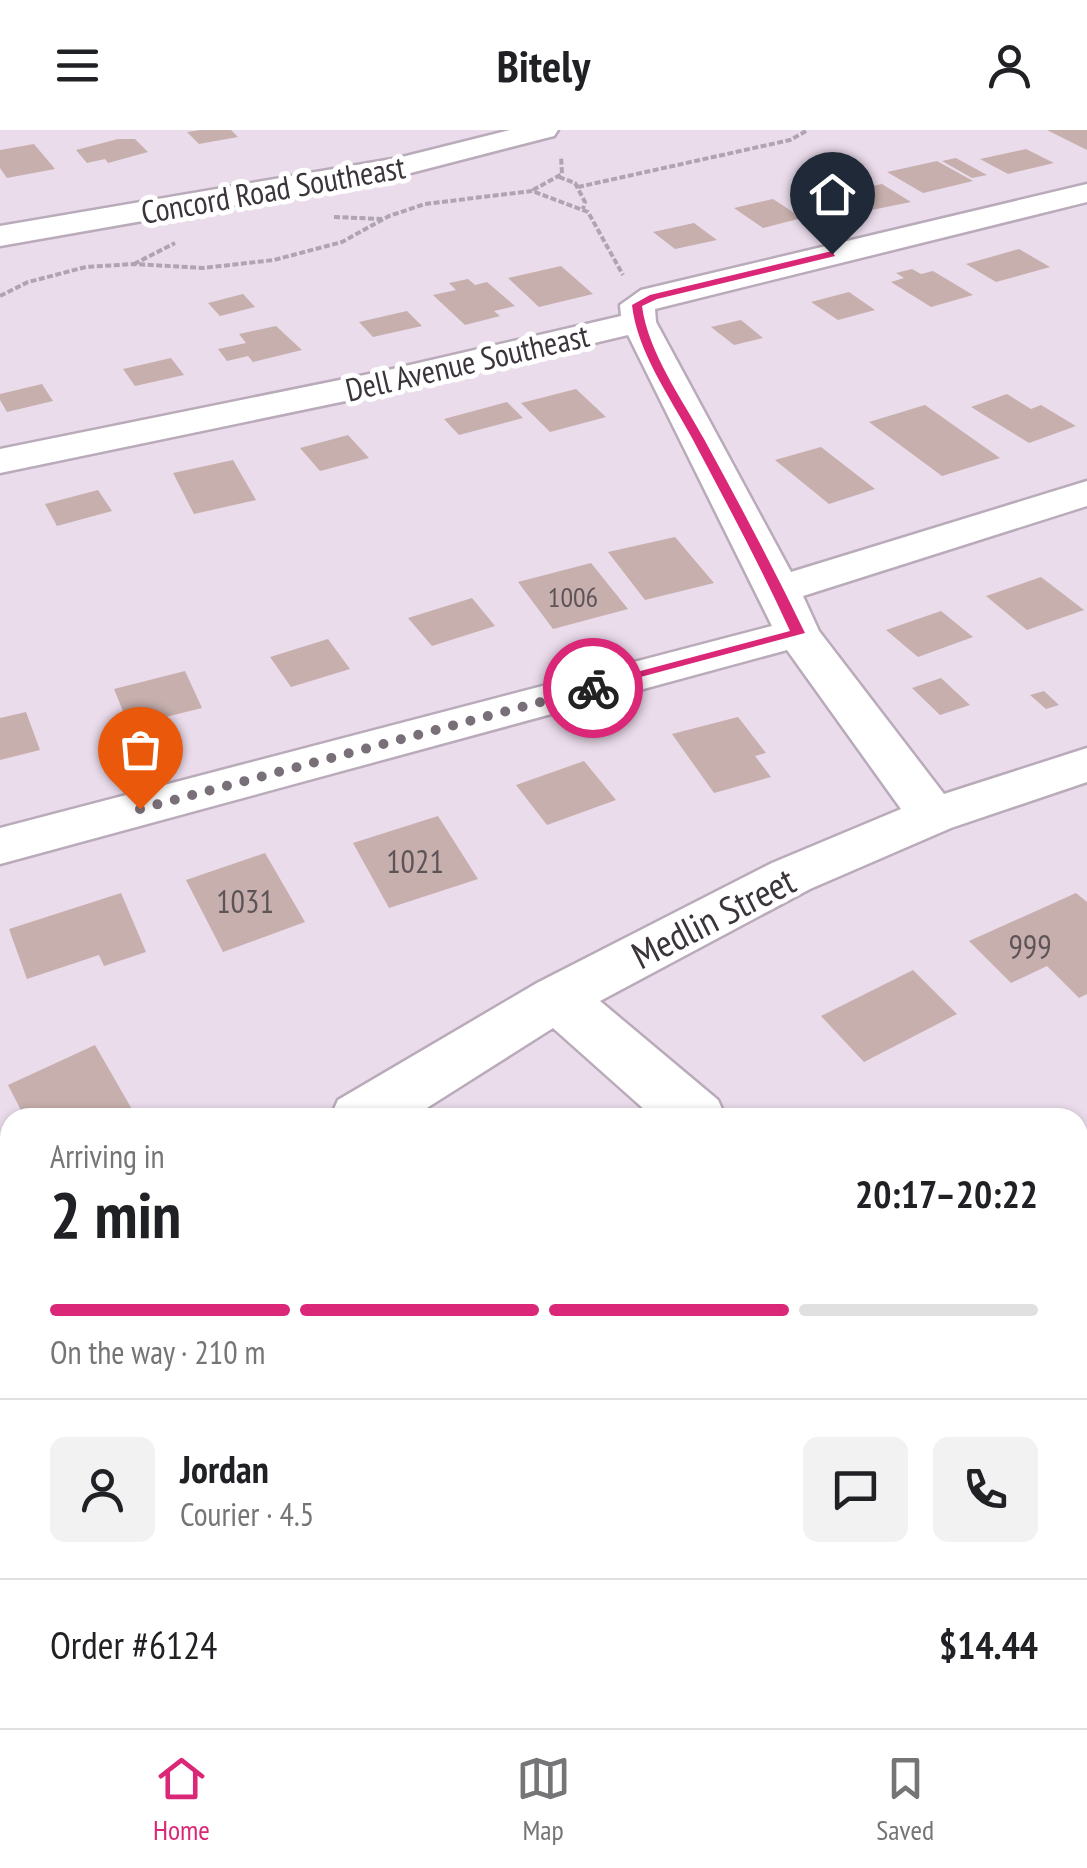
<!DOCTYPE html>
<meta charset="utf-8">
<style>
body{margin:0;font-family:"PT Sans Narrow",sans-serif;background:#f2f2f2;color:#202124;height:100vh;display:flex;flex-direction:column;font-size:38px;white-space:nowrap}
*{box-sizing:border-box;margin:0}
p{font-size:32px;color:#757577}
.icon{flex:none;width:55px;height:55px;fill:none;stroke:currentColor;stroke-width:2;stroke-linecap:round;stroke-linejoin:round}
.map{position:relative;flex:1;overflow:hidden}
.drawer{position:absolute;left:0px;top:978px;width:1088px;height:622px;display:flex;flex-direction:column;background:#fff;border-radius:30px 30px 0 0;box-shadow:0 2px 8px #0004}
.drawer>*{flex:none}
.pin{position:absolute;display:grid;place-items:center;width:85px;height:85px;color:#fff;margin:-102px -42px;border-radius:50% 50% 50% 0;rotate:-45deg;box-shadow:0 0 10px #0007}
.pin .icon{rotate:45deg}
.courier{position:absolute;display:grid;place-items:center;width:100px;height:100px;margin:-50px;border:8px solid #db2777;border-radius:50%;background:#fff;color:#222;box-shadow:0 2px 12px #0007}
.headline em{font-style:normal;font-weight:800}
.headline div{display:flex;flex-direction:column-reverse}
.headline{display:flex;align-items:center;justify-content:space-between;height:170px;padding:0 50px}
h1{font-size:65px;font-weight:800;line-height:75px}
.bar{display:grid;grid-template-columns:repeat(4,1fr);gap:15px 10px;align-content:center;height:120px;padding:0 50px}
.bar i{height:12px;border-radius:8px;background:#e0e0e0}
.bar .active{background:#db2777}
.bar p{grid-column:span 4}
.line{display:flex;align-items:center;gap:25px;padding:0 50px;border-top:2px solid #e0e0e0}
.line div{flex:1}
.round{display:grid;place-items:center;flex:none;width:105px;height:105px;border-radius:15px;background:#f2f2f2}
header{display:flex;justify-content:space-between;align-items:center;height:130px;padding:0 50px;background:#fff;font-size:45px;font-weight:800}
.menu{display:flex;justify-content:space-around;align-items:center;height:140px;border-top:2px solid #e0e0e0;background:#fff;font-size:28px;color:#757577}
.menu a{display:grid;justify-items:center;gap:5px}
.menu .active{color:#db2777}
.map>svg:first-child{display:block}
.building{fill:#c6afad}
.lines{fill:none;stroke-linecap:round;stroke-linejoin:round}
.street-casing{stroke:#b9abba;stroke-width:5}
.secondary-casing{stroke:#b9abba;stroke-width:5}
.path{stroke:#b0a4b1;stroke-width:4;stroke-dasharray:6 2.5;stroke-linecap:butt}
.street{fill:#fff;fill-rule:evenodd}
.secondary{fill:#fff;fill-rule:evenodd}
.route{fill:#db2777}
.done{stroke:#796f79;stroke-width:10;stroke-dasharray:0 18}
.labels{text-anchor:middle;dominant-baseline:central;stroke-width:10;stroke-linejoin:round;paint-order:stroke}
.far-number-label{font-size:28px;fill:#5e5458}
.far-street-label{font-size:32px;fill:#3b353b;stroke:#fff}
.number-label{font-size:32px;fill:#5e5458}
.street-label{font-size:38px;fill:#3b353b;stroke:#fff}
</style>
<header><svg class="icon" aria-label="menu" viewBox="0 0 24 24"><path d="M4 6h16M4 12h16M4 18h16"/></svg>Bitely<svg class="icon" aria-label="person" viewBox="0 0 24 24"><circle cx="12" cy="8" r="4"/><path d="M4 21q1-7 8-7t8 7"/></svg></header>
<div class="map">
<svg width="1087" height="1598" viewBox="0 0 1087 1598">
<rect width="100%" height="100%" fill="#ebdcec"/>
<g class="building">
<path d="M200 0H231L238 7 199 14 187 2Z"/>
<path d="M1047 0H1087V20Z"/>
<path d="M118 9H135L148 22 108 33 105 29 87 33 76 20Z"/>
<path d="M34 14 55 39 7 48 0 38V20Z"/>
<path d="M1026 19 1054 33 1008 44 980 29Z"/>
<path d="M956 28 987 45 972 48 942 31Z"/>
<path d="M937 31 973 51 923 63 887 42Z"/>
<path d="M882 54 911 72 842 86 807 63 836 56 845 62Z"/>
<path d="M773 69 802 88 763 98 734 78Z"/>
<path d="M694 93 717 110 675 119 653 102Z"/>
<path d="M1019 119 1050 137 996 152 966 134Z"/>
<path d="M561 136 593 164 539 177 508 148Z"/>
<path d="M912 139 921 144 933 141 973 165 931 177 891 152 904 148 896 143Z"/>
<path d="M468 149 475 155 487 152 515 176 494 181 500 186 465 195 433 165 456 160 449 153Z"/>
<path d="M849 162 875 180 838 190 811 172Z"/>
<path d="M243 164 255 177 220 186 208 173Z"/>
<path d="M407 181 422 196 373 207 359 192Z"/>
<path d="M741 190 763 208 734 215 711 197Z"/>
<path d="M276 196 302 220 253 232 248 226 227 231 218 219 246 213 239 204Z"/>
<path d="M171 228 184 245 135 256 123 239Z"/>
<path d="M42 254 53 271 7 282 0 270V264Z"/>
<path d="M576 259 606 287 550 302 521 273Z"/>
<path d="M1007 264 1031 279 1041 275 1076 296 1029 313 971 277Z"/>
<path d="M507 272 523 288 459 305 444 289Z"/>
<path d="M925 275 1000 328 942 346 869 292Z"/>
<path d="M348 305 369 328 320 341 300 318Z"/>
<path d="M821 317 875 359 829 374 775 330Z"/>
<path d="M233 330 256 370 194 384 173 343Z"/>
<path d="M98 360 112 381 57 396 45 374Z"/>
<path d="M675 407 714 453 645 470 608 422Z"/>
<path d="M591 433 628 479 553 499 518 452Z"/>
<path d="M1041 447 1084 480 1027 500 986 466Z"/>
<path d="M472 468 495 496 432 516 408 488Z"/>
<path d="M941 481 973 507 918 527 886 500Z"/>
<path d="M328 509 350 539 291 557 270 527Z"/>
<path d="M185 541 202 578 129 596 114 559Z"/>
<path d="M941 548 970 575 940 585 912 558Z"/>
<path d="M1044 561 1059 575 1046 579 1030 565Z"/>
<path d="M26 582 40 620 0 630V588Z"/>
<path d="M738 587 766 623 755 626 771 647 714 663 672 604Z"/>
<path d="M584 631 616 670 547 695 516 655Z"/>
<path d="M438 686 478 749 389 778 353 713Z"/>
<path d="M265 723 305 792 223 822 186 750Z"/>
<path d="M121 763 146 822 104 836 99 825 27 849 9 799Z"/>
<path d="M1076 763 1087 772V864L1079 868 1047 836 1011 853 969 811Z"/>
<path d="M913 840 957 884 864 932 821 886Z"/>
<path d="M95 915 137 988H25L8 955Z"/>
<path d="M1078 1051 1087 1057V1132L1078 1126Z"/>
<path d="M0 1434 10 1455V1481L0 1488Z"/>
<path d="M493 1590H614L609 1598H488Z"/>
</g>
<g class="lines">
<g class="street-casing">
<g id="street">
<path d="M1087 54V72L655 179 656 192 791 442 1087 351V376L803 466 819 501 944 664 1087 618V652L951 698 810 759 600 871 718 970 726 988H654L553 898 411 988H330L338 970 537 853 772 733 901 679 787 520 0 734V698L772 496 628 205 384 263 0 343V319L384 241 621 186 620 175 641 160Z"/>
<path d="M10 1170V1234L0 1238V1174Z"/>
<path d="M1078 1273 1087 1276V1346L1078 1343Z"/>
<path d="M796 1590H878L874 1598H792Z"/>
</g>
</g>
<g class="secondary-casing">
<path id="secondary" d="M510 0H558L554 6 399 46 0 116V96L398 28Z"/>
</g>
<g class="path">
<path d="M559 47 575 53 585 72 583 79"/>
<path d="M578 57 790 10 808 0"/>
<path d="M533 60 562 44 561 26"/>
<path d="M334 87 382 89"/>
<path d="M134 134 175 113"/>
<path d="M0 166 28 152 86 137 134 134 203 138 274 130 342 112 389 86 425 74 532 61 588 82 623 145"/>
</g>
<use href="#street" class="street"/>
<use href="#secondary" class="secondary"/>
</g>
<path class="route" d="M832 121 835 126 657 169 642 176C648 222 682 269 704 309 739 373 773 437 805 503L588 561V555L790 501C760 435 726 372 692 308 670 267 637 221 632 175L650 165Z"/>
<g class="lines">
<path class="done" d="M140 679 593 558"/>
</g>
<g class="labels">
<g class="far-number-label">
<text x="573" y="466">1006</text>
</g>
<g class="far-street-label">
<text transform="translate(273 59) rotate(-10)">Concord Road Southeast</text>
<text transform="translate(467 232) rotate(-13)">Dell Avenue Southeast</text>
</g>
<g class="number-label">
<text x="415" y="731">1021</text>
<text x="245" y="771">1031</text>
<text x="1030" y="816">999</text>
</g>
<g class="street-label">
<text transform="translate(713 787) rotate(-27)">Medlin Street</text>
</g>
</g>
</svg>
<div class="pin" style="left:140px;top:679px;background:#ea580c"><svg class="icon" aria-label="bag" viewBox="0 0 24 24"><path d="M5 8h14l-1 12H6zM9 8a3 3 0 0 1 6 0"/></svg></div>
<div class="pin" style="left:832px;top:124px;background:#1f2937"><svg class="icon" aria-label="home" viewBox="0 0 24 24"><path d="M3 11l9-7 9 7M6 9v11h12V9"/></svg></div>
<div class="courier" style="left:593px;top:558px"><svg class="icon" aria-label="bike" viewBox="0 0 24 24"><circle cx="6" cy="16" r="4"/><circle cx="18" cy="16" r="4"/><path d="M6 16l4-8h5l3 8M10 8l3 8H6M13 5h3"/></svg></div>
<section class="drawer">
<div class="headline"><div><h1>2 min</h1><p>Arriving in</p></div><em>20:17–20:22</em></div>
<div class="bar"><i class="active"></i><i class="active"></i><i class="active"></i><i></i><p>On the way · 210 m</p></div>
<div class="line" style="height:180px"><a class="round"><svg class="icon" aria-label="person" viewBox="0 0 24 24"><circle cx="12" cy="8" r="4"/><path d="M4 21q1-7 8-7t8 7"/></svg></a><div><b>Jordan</b><p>Courier · 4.5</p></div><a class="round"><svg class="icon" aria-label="chat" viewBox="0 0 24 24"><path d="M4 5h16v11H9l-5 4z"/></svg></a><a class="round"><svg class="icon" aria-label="phone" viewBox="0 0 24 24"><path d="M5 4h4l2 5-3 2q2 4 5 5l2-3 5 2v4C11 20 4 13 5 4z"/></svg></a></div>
<div class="line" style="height:130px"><div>Order #6124</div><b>$14.44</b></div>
</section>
</div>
<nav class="menu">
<a class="active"><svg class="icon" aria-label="home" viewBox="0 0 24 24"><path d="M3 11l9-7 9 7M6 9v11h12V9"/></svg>Home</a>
<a><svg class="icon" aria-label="map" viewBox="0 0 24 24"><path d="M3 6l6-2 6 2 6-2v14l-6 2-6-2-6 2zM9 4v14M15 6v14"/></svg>Map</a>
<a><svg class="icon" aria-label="saved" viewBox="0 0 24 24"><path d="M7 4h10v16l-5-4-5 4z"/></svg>Saved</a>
</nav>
